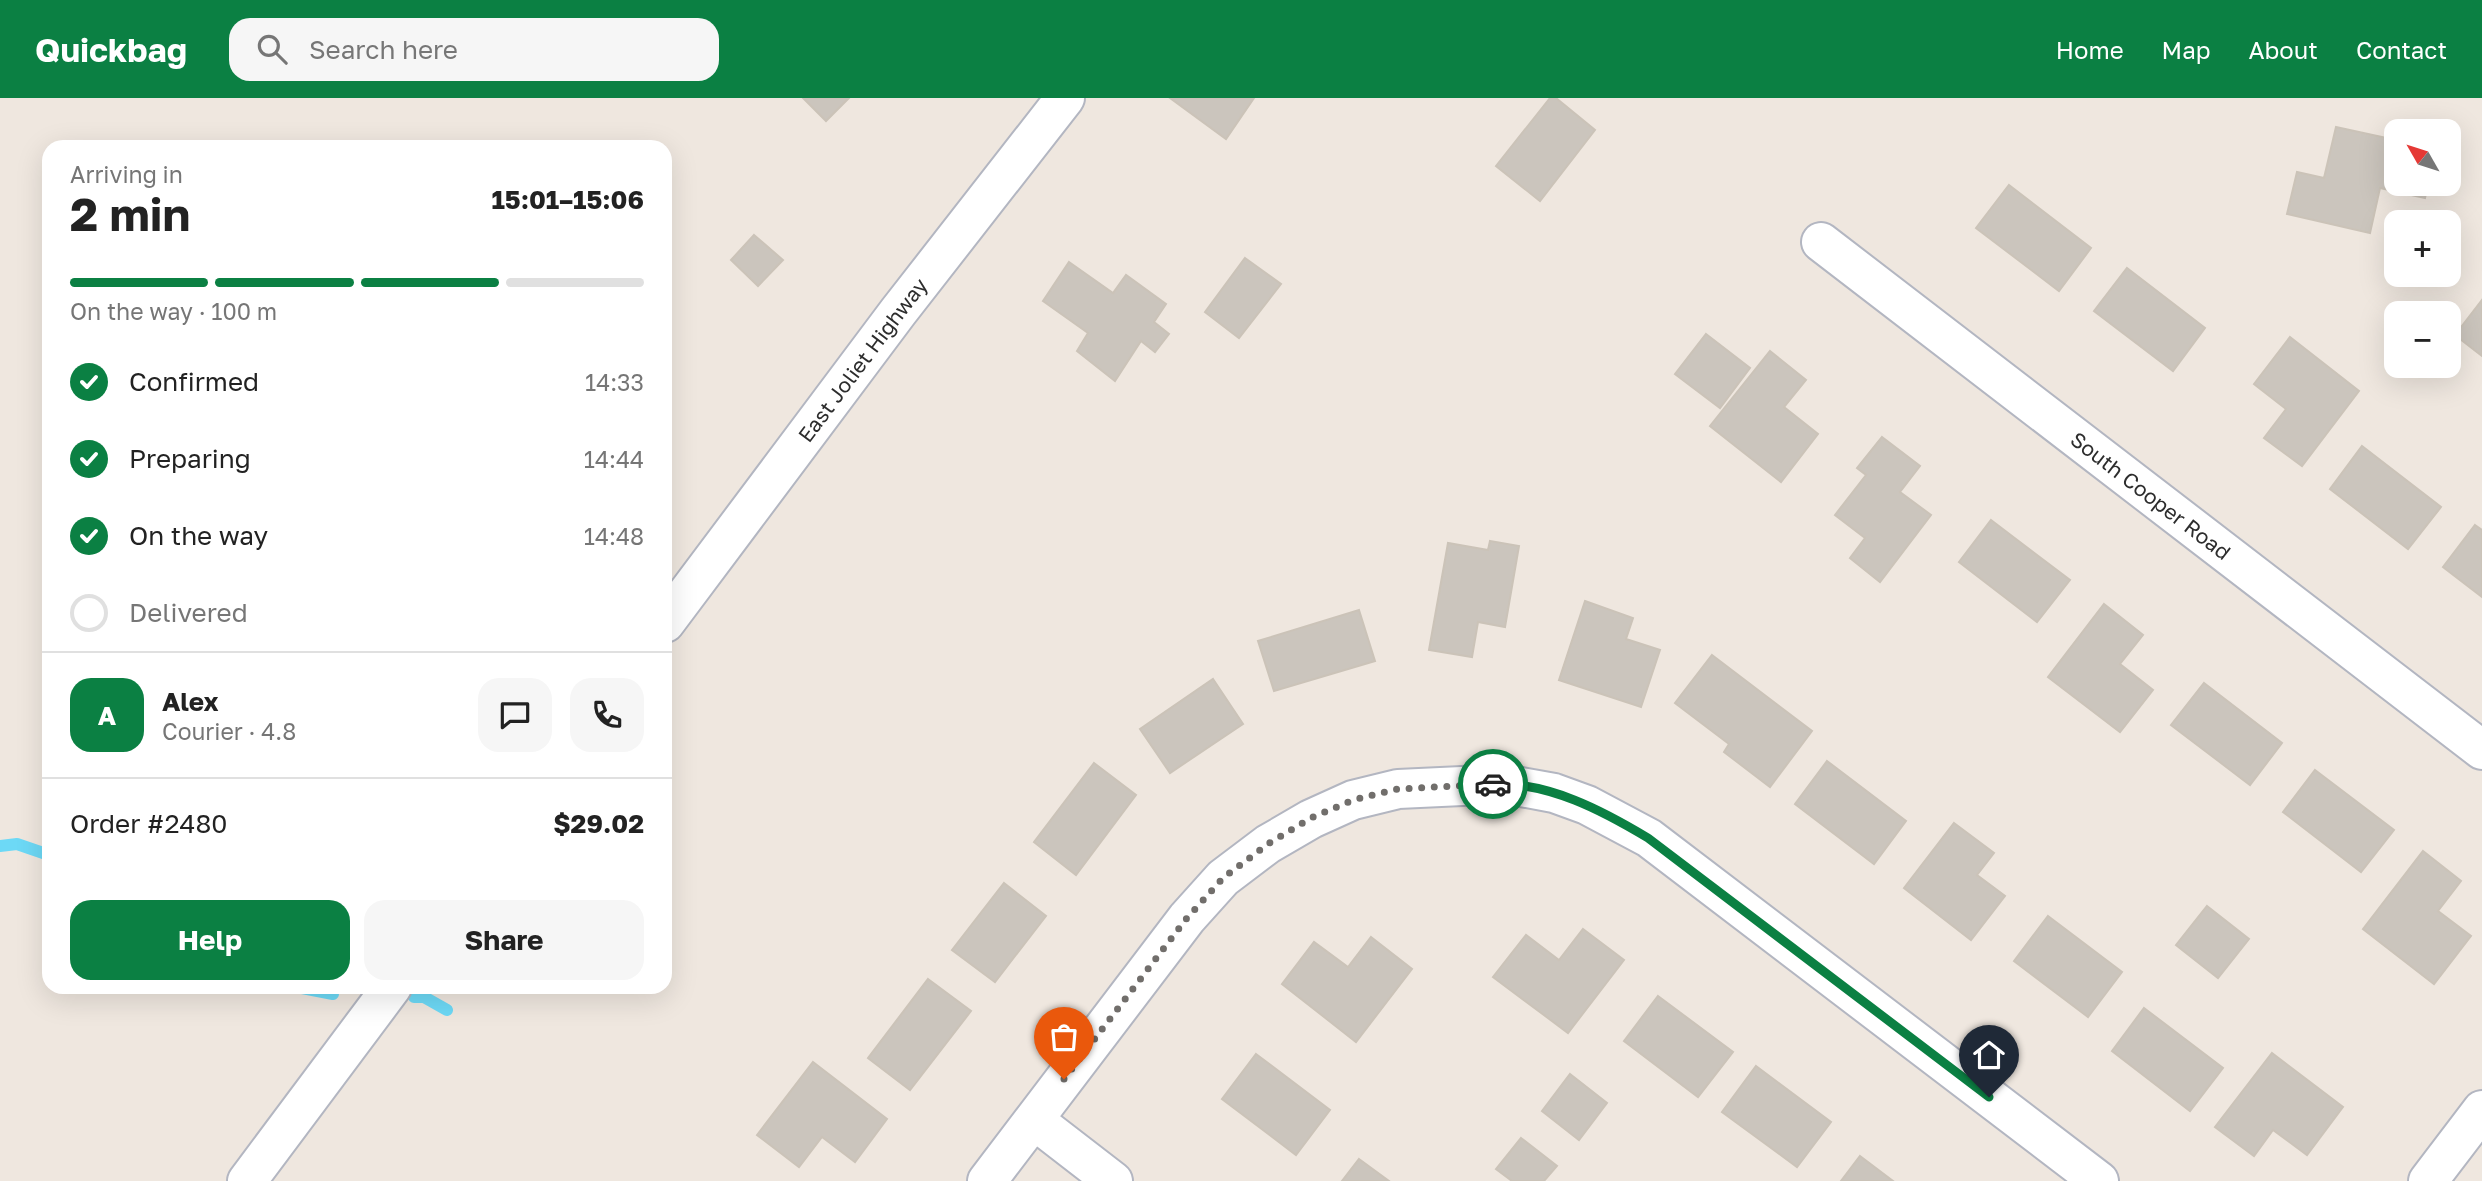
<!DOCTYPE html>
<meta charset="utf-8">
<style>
body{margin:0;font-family:"Golos Text",sans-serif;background:#f6f6f6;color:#222;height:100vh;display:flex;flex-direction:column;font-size:26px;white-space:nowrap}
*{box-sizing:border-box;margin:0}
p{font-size:23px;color:#767676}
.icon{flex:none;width:38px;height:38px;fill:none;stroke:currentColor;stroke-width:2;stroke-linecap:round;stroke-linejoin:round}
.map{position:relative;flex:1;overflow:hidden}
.side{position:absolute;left:42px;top:42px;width:630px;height:854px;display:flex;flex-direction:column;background:#fff;border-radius:21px;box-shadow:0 7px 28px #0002}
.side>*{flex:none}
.needle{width:46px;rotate:309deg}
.buttons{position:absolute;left:2384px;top:21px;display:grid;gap:14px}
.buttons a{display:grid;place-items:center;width:77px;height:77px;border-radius:14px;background:#fff;box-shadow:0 7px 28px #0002;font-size:35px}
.pin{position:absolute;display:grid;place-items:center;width:60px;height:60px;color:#fff;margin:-72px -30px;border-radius:50% 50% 50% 0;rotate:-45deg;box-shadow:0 0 7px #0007}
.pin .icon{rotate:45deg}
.courier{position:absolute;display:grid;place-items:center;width:70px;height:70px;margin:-35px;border:5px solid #0b8043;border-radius:50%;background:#fff;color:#222;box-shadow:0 2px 9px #0007}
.head em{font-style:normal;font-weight:700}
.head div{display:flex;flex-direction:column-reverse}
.head{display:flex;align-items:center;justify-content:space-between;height:119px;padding:0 28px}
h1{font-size:46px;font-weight:700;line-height:52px}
.bar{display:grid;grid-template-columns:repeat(4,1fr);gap:10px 7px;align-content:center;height:84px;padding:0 28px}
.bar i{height:9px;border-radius:5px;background:#e0e0e0}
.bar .on{background:#0b8043}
.bar p{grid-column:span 4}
.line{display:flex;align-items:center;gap:18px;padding:0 28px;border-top:2px solid #e0e0e0}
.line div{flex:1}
.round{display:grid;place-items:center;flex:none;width:74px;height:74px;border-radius:21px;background:#f6f6f6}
ol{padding:0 28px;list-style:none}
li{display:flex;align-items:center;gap:21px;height:77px}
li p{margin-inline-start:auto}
li .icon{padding:7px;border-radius:50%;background:#0b8043;color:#fff;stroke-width:4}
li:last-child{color:#767676}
li i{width:38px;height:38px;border:4px solid #e0e0e0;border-radius:50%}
.button{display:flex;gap:14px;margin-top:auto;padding:14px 28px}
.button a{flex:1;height:80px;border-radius:21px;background:#0b8043;color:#fff;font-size:28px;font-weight:700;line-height:80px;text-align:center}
.button a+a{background:#f6f6f6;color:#222}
header{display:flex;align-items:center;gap:42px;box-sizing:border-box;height:98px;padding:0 35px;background:#0b8043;color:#fff}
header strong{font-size:33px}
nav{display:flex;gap:38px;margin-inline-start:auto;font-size:24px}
.search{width:490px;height:63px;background:#f6f6f6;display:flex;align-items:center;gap:18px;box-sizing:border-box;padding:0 24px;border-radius:21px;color:#767676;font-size:26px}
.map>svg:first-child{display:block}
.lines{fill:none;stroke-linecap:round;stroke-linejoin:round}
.stream{stroke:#6dd9f6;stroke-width:12}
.building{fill:#cbc5bd;stroke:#cbc3b8;stroke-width:2}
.minor-casing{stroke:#b3b6c1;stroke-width:42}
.minor{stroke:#fff;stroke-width:38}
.done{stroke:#716e6b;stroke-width:7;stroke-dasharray:0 12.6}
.route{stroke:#0b8043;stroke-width:9}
.labels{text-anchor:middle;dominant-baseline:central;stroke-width:5;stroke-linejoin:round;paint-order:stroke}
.street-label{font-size:21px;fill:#2d2d2d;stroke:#fff}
</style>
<header>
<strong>Quickbag</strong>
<div class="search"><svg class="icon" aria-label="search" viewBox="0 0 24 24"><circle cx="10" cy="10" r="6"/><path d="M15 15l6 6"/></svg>Search here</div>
<nav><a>Home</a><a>Map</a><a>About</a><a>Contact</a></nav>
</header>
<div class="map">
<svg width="2482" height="1083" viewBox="0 0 2482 1083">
<rect width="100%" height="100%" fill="#efe7df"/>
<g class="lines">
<g class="stream">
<path d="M0 748 17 746 49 757"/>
<path d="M297 889 333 896"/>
<path d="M414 899H424L447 912"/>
</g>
</g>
<g class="building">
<path d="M803 0H849L826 23Z"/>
<path d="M1170 0H1254L1226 41Z"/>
<path d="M1550 0H1556L1595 32 1540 103 1496 68Z"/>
<path d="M2336 29 2396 42V86H2428L2425 100 2380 90 2370 135 2287 116 2297 74 2324 80Z"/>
<path d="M2009 87 2091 150 2059 193 1976 130Z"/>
<path d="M754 137 783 162 758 188 731 162Z"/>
<path d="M1245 160 1281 186 1239 240 1205 214Z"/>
<path d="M1069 164 1113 195 1126 177 1166 206 1154 224 1169 236 1155 254 1141 243 1115 283 1077 253 1088 235 1043 203Z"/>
<path d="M2127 170 2205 230 2173 273 2094 213Z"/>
<path d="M2482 202V258L2455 237Z"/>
<path d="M1706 236 1750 270 1720 310 1675 276Z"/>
<path d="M2290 239 2359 293 2302 368 2264 340 2286 311 2254 286Z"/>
<path d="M1770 253 1806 282 1784 309 1818 336 1781 384 1710 328Z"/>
<path d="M1882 339 1920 368 1900 394 1931 417 1880 484 1850 460 1865 440 1835 417 1866 377 1857 370Z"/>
<path d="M2362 348 2441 409 2408 451 2330 391Z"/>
<path d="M1991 422 2070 482 2037 524 1959 464Z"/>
<path d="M2475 427 2482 432V499L2443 469Z"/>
<path d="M1490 443 1519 448 1505 529 1478 524 1472 559 1429 552 1448 445 1488 452Z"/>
<path d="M1585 503 1633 520 1626 541 1660 552 1641 609 1559 582Z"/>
<path d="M2104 506 2143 537 2120 566 2153 592 2120 634 2048 579Z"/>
<path d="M1359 512 1375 563 1274 593 1258 543Z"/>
<path d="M1712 557 1812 633 1770 689 1724 654 1729 646 1675 605Z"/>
<path d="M1213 581 1243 626 1170 675 1140 631Z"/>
<path d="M2204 585 2282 645 2250 687 2171 627Z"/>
<path d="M1827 663 1906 723 1874 766 1795 706Z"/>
<path d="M1094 665 1136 697 1076 777 1034 744Z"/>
<path d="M2315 672 2394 732 2361 774 2283 714Z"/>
<path d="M1954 725 1994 755 1977 777 2005 798 1971 842 1904 790Z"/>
<path d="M2423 753 2461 783 2438 813 2471 838 2434 886 2363 831Z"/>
<path d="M1004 785 1046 818 995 884 952 852Z"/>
<path d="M2207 808 2249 841 2218 880 2176 847Z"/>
<path d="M2048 818 2122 874 2088 919 2014 863Z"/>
<path d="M1583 831 1624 862 1568 935 1493 879 1526 837 1559 862Z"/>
<path d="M1371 839 1412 871 1356 944 1282 886 1314 844 1348 869Z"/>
<path d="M928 881 971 913 910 992 868 960Z"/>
<path d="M1658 898 1733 954 1698 999 1624 943Z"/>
<path d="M2144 910 2223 970 2190 1013 2112 953Z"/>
<path d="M2272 955 2343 1009 2307 1057 2273 1032 2254 1058 2215 1029Z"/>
<path d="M1256 956 1330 1012 1296 1057 1222 1001Z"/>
<path d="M813 964 887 1021 855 1064 822 1039 799 1069 757 1037Z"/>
<path d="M1756 968 1831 1024 1797 1069 1722 1014Z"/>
<path d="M1570 976 1607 1005 1579 1042 1542 1013Z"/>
<path d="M1521 1040 1557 1068 1544 1083H1512L1496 1071Z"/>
<path d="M1860 1058 1893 1083H1841Z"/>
<path d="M1359 1061 1389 1083H1342Z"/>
</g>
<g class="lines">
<g class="minor-casing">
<g id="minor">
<path id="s1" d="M1821 144 2482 652"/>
<path id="s2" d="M665 525 898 214 1065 0"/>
<path d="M1034 1022 1113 1083"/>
<path d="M247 1083 392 889"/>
<path d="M987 1083 1187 820 1223 780 1268 746 1311 721 1353 702 1398 691 1505 686 1554 695 1587 707 1649 740 2099 1083"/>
<path d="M2428 1083 2482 1012"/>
</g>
</g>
<use href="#minor" class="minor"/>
</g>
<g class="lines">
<path class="done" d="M1064 981 1187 820 1223 780 1268 746 1311 720 1353 702 1398 691 1493 686"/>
<path class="route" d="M1493 686C1549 684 1603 713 1648 740L1989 999"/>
</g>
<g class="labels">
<g class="street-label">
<text stroke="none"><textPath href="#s2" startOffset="329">East Joliet Highway</textPath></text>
<text stroke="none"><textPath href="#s1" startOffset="416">South Cooper Road</textPath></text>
</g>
</g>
</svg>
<div class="buttons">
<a><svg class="needle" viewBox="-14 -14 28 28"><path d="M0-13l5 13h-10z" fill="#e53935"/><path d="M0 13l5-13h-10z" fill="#767676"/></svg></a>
<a>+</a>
<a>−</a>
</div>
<div class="pin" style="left:1064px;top:981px;background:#ea580c"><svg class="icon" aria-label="bag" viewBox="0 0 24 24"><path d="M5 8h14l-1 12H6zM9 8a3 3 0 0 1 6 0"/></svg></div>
<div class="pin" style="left:1989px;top:999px;background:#1f2937"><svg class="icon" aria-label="home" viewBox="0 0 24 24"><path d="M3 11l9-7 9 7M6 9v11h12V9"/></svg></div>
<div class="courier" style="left:1493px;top:686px"><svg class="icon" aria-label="car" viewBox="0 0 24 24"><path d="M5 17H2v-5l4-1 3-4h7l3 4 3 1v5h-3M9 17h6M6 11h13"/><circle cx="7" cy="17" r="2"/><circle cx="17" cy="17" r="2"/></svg></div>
<section class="side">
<div class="head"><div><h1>2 min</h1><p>Arriving in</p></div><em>15:01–15:06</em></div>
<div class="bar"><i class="on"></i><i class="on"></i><i class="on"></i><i></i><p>On the way · 100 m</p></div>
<ol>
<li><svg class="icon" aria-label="check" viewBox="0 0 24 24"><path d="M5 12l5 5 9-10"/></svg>Confirmed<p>14:33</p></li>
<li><svg class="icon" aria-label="check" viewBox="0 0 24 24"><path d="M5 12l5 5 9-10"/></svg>Preparing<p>14:44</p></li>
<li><svg class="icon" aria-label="check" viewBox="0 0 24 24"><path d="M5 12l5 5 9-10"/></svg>On the way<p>14:48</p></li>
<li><i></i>Delivered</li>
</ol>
<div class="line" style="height:126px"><b class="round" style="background:#0b8043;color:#fff">A</b><div><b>Alex</b><p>Courier · 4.8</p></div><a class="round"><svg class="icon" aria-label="chat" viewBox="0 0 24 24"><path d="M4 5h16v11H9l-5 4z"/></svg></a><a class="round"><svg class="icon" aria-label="phone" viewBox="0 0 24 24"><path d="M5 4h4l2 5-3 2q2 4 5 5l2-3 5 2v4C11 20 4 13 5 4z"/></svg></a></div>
<div class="line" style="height:91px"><div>Order #2480</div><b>$29.02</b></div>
<div class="button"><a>Help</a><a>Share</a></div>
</section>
</div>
